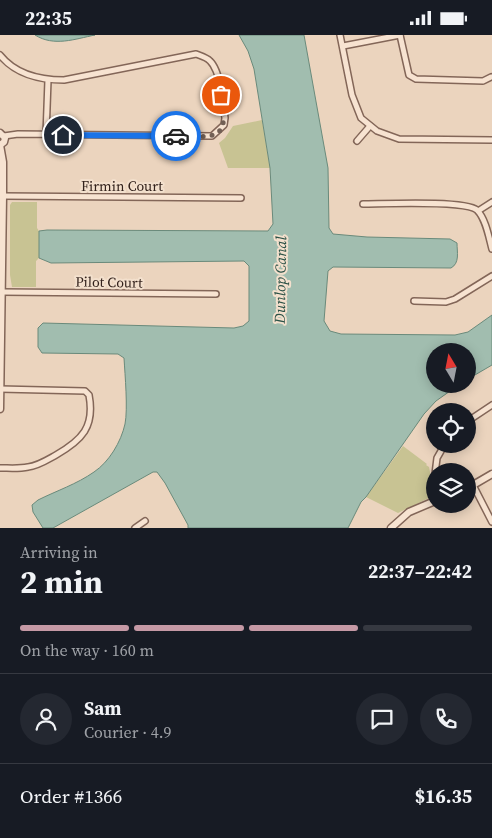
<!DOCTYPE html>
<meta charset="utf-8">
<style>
body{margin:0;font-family:"Source Serif 4",serif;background:#242831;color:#f1f3f6;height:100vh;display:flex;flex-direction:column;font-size:19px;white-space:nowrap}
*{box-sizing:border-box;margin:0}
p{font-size:16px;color:#9ea1a6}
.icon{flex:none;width:28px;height:28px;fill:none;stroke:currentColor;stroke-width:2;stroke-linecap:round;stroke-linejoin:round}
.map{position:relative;height:493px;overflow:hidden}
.panel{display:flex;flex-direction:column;background:#171b24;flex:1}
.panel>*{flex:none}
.needle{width:32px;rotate:350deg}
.fabs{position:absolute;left:426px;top:308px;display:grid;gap:10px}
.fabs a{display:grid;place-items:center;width:50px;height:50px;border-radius:50%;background:#171b24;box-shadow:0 2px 12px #0003;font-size:25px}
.pin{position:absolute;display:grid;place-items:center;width:42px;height:42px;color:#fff;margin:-21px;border:2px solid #fff;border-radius:50%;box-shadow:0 1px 5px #0007}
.courier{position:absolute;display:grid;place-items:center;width:50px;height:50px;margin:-25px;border:4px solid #1a73e8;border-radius:50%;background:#fff;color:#222;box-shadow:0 1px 6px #0007}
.summary em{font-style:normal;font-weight:700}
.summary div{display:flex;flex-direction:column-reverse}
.summary{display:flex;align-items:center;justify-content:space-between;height:85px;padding:0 20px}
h1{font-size:32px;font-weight:700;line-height:38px}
.bar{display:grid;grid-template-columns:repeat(4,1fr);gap:8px 5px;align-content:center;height:60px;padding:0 20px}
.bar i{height:6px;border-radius:4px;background:#363941}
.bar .current{background:#c599a5}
.bar p{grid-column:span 4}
.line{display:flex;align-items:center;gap:12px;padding:0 20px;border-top:1px solid #363941}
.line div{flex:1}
.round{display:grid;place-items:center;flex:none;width:52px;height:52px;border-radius:26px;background:#242831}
.status{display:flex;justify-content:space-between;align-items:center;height:35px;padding:0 25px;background:#171b24;direction:ltr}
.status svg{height:14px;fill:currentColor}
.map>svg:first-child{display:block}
.green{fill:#c8c393}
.water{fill:#a1bdaf;stroke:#6a8a7b}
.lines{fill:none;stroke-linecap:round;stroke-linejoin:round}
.minor-casing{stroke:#836658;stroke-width:8}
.tertiary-casing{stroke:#836658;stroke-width:9}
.minor{stroke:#f7e3d1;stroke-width:5}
.tertiary{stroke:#f7e3d1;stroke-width:6}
.done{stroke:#736055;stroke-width:5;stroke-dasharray:0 9}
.route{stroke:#1a73e8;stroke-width:6}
.labels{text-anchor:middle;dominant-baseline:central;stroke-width:4;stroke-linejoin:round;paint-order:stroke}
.street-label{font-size:14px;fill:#33221c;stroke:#f3e0cd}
.water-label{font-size:15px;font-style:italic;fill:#2c5247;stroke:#f3e0cd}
</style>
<div class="status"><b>22:35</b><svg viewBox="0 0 49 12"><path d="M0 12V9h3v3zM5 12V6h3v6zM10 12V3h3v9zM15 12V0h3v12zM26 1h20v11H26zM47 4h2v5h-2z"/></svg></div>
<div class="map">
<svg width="492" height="493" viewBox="0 0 492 493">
<rect width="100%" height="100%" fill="#ebd4be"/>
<g class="green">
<path d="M262 85 270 133H228L219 108 225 103 233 91Z"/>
<path d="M12 167H37V193L39 196V223L36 226V252H12L10 240V170Z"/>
<path d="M403 411 427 429 426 430 429 432 434 457 433 461 398 478 366 462Z"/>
</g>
<g class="water">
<path d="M35 0H95C75 4 54 12 35 0Z"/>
<path d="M239 0H304L328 133 329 193 333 199 367 202 450 204 457 208C457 217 460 228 451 233L333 232 328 236 324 286 330 296 341 299 455 300 468 297 492 280V330L468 344V316H435V349H460L436 366 424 379 366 462 361 467 348 493H188V490L165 448 157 437H153L53 493H43L33 477 32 470 38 465C56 456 77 449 94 437 109 427 121 407 125 389 128 374 125 340 124 323L118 319 42 318 38 312V293L43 288 234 293 243 291 249 286V231L244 226 51 228 39 223V196L47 195 268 196 273 189 270 133 254 34 248 16Z"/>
</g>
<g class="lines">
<g class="minor-casing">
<g id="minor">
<path d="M340 0 352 60 361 83 377 96 399 104 492 105"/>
<path d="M400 0 409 40 416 44 483 46 491 42"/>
<path d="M343 11 400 0"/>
<path d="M0 20C16 40 40 45 64 45L196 19C201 21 206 22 210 26 220 35 224 69 225 83L224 90 212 101 18 99 4 101"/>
<path d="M46 100 48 45"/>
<path d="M357 106 370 91"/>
<path d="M3 161 241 163"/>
<path d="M363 169C382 169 465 165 477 175 486 184 489 203 492 214"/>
<path d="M478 176 492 167"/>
<path d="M2 257 216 259"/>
<path d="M414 266 446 267 455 264 492 241"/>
<path d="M468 386 492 370"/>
<path d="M0 433C9 433 19 434 28 432 38 431 47 425 56 420 82 405 95 392 89 360L85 356 0 354"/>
<path d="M435 439 437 423 445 409"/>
<path d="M473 450 492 487"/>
<path d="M135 493 145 486"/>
</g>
</g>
<g class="tertiary-casing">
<g id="tertiary">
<path d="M0 98 5 103 4 107 0 110"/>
<path d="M0 374 3 161V127L0 110"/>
<path d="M468 453 492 439"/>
<path d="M391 493 409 477 435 466"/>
</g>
</g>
<use href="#minor" class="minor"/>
<use href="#tertiary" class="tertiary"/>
</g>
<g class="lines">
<path class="done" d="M176 101C216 102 230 106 221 60"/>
<path class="route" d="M63 100 176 101"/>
</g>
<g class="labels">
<g class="street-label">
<text x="122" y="151">Firmin Court</text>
<text transform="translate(109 247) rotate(1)">Pilot Court</text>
</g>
<g class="water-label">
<text transform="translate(280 245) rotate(-89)">Dunlop Canal</text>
</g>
</g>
</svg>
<div class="fabs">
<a><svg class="needle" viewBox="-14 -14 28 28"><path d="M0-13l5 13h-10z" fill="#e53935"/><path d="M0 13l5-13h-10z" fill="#9ea1a6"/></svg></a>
<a><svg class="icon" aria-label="locate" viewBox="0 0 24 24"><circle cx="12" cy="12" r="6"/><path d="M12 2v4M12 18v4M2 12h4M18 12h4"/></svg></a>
<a><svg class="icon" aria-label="layers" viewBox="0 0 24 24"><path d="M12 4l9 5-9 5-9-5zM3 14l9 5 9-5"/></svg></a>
</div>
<div class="pin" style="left:221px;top:60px;background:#ea580c"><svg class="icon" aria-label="bag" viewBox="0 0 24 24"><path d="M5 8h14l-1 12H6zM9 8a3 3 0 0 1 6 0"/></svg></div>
<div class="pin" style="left:63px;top:100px;background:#1f2937"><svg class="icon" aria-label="home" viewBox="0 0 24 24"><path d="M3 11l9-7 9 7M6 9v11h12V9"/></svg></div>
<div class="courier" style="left:176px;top:101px"><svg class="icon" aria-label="car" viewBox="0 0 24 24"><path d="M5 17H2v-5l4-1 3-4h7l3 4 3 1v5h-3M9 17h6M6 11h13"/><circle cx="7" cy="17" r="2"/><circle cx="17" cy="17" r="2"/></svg></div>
</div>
<section class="panel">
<div class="summary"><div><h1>2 min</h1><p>Arriving in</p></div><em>22:37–22:42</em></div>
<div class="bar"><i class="current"></i><i class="current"></i><i class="current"></i><i></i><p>On the way · 160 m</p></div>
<div class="line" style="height:90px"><a class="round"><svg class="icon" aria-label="person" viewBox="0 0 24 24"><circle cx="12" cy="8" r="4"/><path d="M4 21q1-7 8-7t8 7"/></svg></a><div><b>Sam</b><p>Courier · 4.9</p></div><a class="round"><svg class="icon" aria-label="chat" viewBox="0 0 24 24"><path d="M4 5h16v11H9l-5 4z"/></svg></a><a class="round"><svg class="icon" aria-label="phone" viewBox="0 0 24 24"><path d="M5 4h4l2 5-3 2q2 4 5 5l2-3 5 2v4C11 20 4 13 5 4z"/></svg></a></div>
<div class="line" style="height:65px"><div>Order #1366</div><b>$16.35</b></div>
</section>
